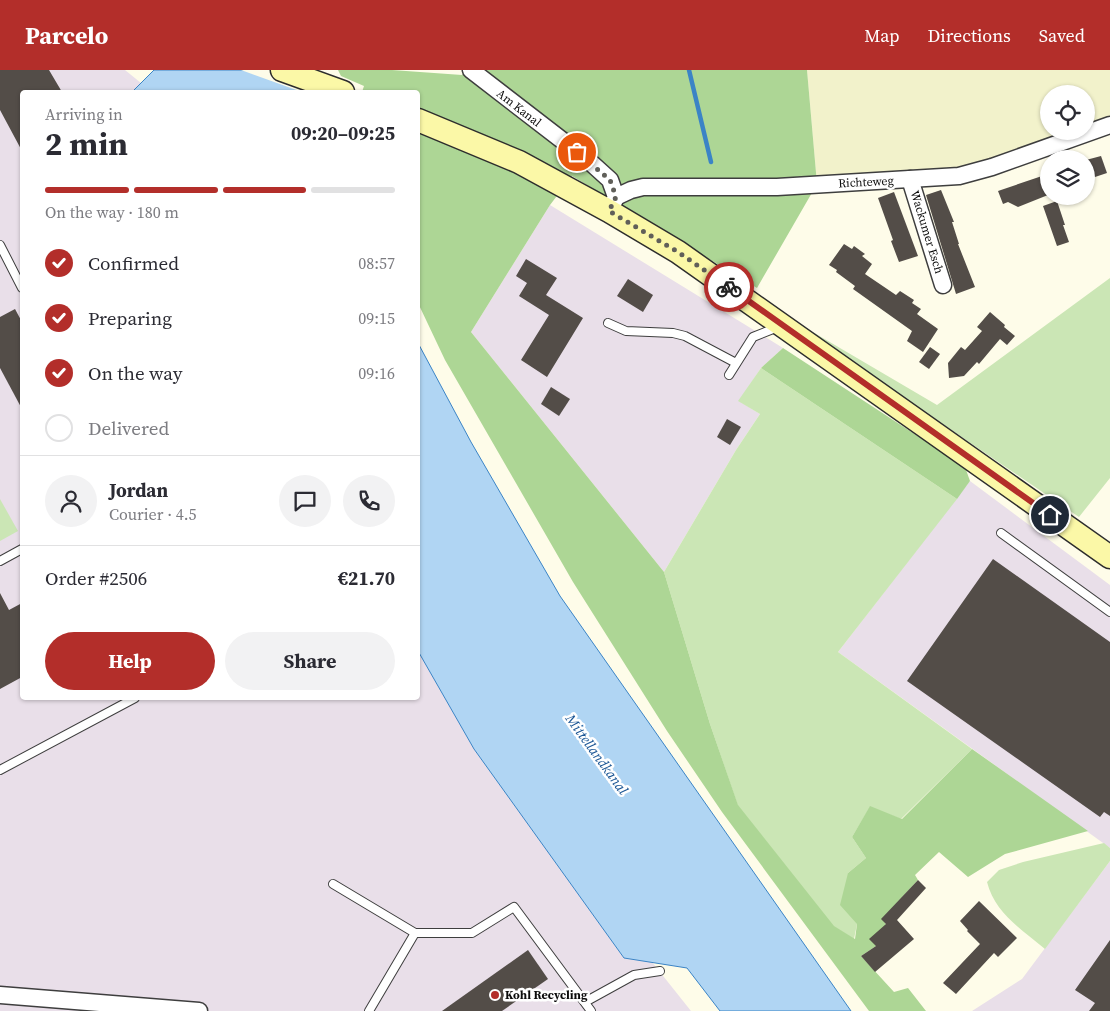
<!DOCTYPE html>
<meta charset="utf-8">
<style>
body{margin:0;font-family:"Source Serif 4",serif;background:#f2f2f3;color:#2b2b33;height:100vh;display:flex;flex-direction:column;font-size:19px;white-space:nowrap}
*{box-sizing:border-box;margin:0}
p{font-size:16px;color:#7c7c81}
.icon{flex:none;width:28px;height:28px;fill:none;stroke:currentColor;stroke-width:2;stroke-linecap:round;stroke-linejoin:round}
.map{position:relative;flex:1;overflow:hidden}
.side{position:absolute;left:20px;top:20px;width:400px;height:610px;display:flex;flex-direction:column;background:#fff;border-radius:5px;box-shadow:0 1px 4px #0004}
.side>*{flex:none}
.fabs{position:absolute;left:1040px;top:15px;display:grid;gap:10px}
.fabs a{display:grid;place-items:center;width:55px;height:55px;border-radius:50%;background:#fff;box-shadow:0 1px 4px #0004;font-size:25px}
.pin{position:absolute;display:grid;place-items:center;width:42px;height:42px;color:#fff;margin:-21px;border:2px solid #fff;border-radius:50%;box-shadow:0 1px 5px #0007}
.courier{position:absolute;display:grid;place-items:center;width:50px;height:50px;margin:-25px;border:4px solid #b32e2a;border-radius:50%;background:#fff;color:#222;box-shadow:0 1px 6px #0007}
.overview em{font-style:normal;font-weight:700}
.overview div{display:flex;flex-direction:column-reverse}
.overview{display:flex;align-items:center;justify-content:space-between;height:85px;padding:0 25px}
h1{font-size:32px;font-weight:700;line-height:38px}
.bar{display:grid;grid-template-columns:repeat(4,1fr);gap:8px 5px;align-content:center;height:60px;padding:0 25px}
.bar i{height:6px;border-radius:4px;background:#e1e1e2}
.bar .on{background:#b32e2a}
.bar p{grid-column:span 4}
.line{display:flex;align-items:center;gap:12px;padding:0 25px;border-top:1px solid #e1e1e2}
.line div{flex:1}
.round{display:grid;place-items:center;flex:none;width:52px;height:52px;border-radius:26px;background:#f2f2f3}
ol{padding:0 25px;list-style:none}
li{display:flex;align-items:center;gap:15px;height:55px}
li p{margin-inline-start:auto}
li .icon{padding:5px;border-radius:50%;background:#b32e2a;color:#fff;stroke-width:4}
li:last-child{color:#7c7c81}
li i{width:28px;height:28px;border:2px solid #e1e1e2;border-radius:50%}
.cta{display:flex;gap:10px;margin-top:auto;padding:10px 25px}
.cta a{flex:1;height:58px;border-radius:30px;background:#b32e2a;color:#fff;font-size:20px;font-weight:700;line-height:58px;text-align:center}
.cta a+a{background:#f2f2f3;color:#2b2b33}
header{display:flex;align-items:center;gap:30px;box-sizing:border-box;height:70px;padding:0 25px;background:#b32e2a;color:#fff}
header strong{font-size:24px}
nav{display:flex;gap:28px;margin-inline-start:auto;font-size:18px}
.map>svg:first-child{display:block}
.industrial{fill:#e9dfe9}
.farmland{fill:#f2f2cb;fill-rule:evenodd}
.green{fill:#cbe6b5}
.forest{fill:#add695}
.water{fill:#b0d5f3;stroke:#3b84c6}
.pier{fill:#fefce9}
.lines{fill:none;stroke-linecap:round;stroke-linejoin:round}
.stream{stroke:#3b84c6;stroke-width:4.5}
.building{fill:#534d48}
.service-casing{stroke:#3e3e3e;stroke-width:10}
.minor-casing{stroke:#3e3e3e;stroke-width:19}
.secondary-casing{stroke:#2d2d2d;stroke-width:25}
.service{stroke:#fff;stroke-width:8}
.minor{stroke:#fff;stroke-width:16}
.secondary{stroke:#fbf8a7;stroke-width:22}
.done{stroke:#605f59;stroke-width:5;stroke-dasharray:0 9}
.route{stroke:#b32e2a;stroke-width:6}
.poi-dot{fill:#b32e2a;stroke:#fff;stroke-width:2}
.labels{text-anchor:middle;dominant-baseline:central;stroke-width:5;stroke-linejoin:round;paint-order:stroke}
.street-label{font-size:12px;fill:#0b0b0b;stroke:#fff}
.poi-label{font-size:12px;font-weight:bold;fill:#0b0b0b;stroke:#fff;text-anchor:start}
.water-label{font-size:14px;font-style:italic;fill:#1b5695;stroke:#fff}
</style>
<header>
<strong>Parcelo</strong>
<nav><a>Map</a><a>Directions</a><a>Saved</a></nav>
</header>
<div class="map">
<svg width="1110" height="941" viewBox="0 0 1110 941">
<rect width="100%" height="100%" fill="#fefce9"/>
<g class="industrial">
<path d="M0 0H125L141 13 132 22H22V628H418V581L474 679 624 888 652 892 691 941H0Z"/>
<path d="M550 135 783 278 761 298 739 331 760 344 736 380 664 502 471 262Z"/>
<path d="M970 411 1110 515V778L838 582Z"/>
<path d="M1110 791V941H972L1022 909Z"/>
</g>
<path class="farmland" d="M807 0H1110V55L992 97 817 114ZM1049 24H1086V61H1049Z"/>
<g class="green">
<path d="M1110 208V408L1079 447 777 241 937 335Z"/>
<path d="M761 298 957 429 838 582 972 679 901 749 870 737 852 767 866 788 848 803 857 854 854 869 833 856 738 736 710 654 664 502 736 380 760 344 738 331Z"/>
<path d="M0 429 18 461 0 471Z"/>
<path d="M1104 773 1110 778V791L1045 879C1021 859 995 843 987 812L999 800 1023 792Z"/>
</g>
<g class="forest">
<path d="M338 0H392L462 5 466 0H807L817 114 757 218 572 106 550 135 471 262 664 502 710 654 738 735 834 856 855 869 857 854 840 835 848 803 866 788 852 767 870 736 902 749 972 679 1088 761 1005 784 968 807 939 782 915 805 918 810 882 849 886 854 876 876 861 886 894 922 908 918 926 941H869L722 742 667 661 573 512 445 290 418 233V22H362L364 16 341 6Z"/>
<path d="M783 278 965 397 970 411 957 429 761 298Z"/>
</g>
<g class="water">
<path d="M154 0H290L300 22H132Z"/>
<path d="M418 273 471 372 560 526 851 941H720L687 898 624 888 474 679 418 581Z"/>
</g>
<path class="pier" d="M241 0H293L302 22Z"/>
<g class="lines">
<path class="stream" d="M689 0 711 92"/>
</g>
<g class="building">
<path d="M0 0H49L62 22H22V81L0 40Z"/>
<path d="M1101 86 1107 103 1086 110V90Z"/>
<path d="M1042 106 1048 125 1018 137 1008 132 1003 134 998 121Z"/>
<path d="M941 120 954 152H952L959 174H958L975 217 956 224 926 125Z"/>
<path d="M894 122 918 186 899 192 891 171 893 170 878 128Z"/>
<path d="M1057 131 1065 155H1063L1069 172 1057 176 1043 136Z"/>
<path d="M844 174 852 179 854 176 865 184 862 186 872 194 865 204 896 225 900 221 914 230 912 233 921 239 917 244 938 259 923 282 907 271 912 261 853 219 855 216 836 202 837 200 829 195Z"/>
<path d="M526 189 557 208 546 225 583 248 547 307 521 290 549 245 519 226 527 213 516 206Z"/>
<path d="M628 209 653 225 643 242 617 226Z"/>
<path d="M15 239 22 252V339L0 298V247Z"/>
<path d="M990 242 1005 255 1004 257 1015 266 1007 275 1000 269 979 294 977 292 964 306 949 308 948 293 961 277 965 280 982 261 977 257Z"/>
<path d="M930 277 940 284 929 299 919 292Z"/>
<path d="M551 317 570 329 559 346 541 334Z"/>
<path d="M727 349 741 357 730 375 717 367Z"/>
<path d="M993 489 1110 572V746L1104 742 1100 747 907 611Z"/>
<path d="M0 523 9 540 22 533V607L0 619Z"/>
<path d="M918 810 926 818 897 850 914 869 875 902 861 886 876 876 869 869 886 854 881 849Z"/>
<path d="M979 831 1017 868 998 887 994 883 956 924 943 913 980 874 967 861 968 860 960 851Z"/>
<path d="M1110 870V941H1089L1095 933 1075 920Z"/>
<path d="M528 880 548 909 502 941H442Z"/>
</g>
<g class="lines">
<g class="service-casing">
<g id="service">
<path d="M0 175 22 218"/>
<path d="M608 253 626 261 673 263 685 266 736 293"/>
<path d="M729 305 753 267 778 257"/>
<path d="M1001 463 1110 542"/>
<path d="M0 491 22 479"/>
<path d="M0 700 135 628"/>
<path d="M333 814 415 863 369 941"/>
<path d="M415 863H472L514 837 591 941"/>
<path d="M585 932 634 905 660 901"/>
</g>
</g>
<g class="minor-casing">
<g id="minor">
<path d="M471 0 589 91 610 110 616 127 612 136"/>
<path d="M910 109 943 215"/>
<path d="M616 127 631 120 643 117H777L959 106 992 97 1110 55"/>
<path d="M0 925 199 941"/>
</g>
</g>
<g class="secondary-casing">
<g id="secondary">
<path d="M282 0 343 22"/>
<path d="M418 50 519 92 609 141 678 182 1110 487"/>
</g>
</g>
<use href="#service" class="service"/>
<use href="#minor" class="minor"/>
<use href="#secondary" class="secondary"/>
</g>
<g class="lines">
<path class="done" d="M577 82 610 110 616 127 609 141 678 182 729 217"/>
<path class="route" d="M729 217 1050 445"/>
</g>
<circle class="poi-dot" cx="495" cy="925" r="5"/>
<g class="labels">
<g class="street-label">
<text transform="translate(519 38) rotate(38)">Am Kanal</text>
<text transform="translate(866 112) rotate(-3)">Richteweg</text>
<text transform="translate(927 162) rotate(73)">Wackumer Esch</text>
</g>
<g class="poi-label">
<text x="505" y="925">Kohl Recycling</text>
</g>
<g class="water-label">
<text transform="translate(597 684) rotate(54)">Mittellandkanal</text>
</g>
</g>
</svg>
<div class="fabs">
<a><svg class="icon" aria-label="locate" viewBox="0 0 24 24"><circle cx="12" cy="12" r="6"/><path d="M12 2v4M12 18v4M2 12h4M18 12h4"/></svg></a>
<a><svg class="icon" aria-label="layers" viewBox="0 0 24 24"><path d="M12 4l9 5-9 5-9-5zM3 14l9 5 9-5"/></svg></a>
</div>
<div class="pin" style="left:577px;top:82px;background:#ea580c"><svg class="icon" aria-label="bag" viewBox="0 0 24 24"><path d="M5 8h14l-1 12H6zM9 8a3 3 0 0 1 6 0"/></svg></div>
<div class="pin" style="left:1050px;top:445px;background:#1f2937"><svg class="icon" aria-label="home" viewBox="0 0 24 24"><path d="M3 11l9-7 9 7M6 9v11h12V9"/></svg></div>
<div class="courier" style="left:729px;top:217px"><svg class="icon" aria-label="bike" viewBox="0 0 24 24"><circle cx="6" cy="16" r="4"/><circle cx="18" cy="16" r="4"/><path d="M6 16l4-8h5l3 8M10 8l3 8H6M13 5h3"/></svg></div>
<section class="side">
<div class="overview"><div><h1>2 min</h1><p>Arriving in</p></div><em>09:20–09:25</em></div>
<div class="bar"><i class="on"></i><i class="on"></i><i class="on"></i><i></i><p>On the way · 180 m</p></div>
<ol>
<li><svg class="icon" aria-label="check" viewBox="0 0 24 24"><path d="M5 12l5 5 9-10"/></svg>Confirmed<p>08:57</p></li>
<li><svg class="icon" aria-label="check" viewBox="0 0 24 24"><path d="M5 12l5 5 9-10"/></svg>Preparing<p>09:15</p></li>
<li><svg class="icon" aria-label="check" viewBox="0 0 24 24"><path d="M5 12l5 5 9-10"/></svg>On the way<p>09:16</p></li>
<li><i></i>Delivered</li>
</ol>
<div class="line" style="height:90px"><a class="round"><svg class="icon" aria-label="person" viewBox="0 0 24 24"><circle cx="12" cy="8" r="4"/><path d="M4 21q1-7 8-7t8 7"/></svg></a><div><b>Jordan</b><p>Courier · 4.5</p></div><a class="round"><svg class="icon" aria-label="chat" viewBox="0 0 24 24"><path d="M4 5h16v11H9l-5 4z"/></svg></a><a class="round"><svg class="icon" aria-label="phone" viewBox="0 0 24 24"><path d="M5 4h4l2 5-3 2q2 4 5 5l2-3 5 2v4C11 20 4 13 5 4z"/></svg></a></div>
<div class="line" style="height:65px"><div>Order #2506</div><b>€21.70</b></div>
<div class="cta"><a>Help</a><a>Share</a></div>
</section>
</div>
